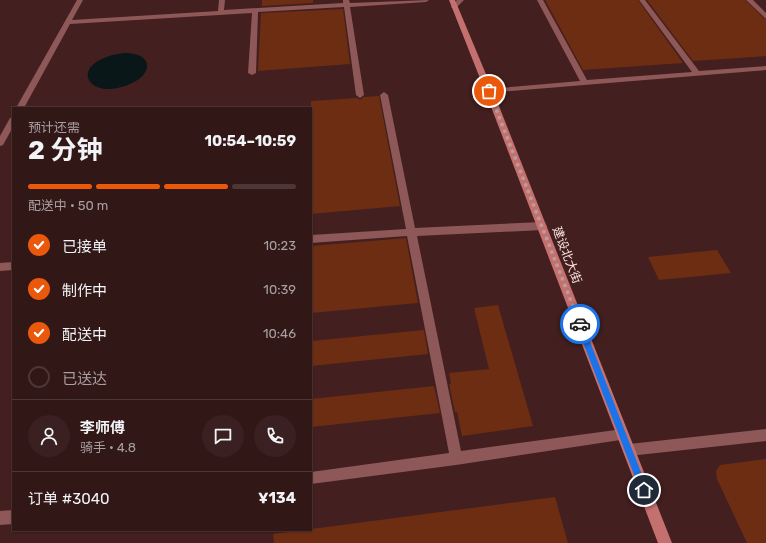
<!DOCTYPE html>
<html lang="zh">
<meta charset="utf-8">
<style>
body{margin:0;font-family:Rubik,"Noto Sans SC",sans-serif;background:#3a2020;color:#f1f3f6;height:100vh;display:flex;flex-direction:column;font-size:15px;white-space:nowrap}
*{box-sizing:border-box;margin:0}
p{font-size:13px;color:#a89fa1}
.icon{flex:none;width:22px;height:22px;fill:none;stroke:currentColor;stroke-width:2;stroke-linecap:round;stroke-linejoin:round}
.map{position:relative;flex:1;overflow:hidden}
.drawer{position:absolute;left:12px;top:107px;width:300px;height:424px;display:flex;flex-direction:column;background:#321717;border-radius:0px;box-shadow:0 1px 3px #0004,0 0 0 1px #4d3636}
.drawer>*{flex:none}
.pin{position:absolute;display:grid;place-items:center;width:34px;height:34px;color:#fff;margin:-17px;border:2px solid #fff;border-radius:50%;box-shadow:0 1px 4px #0007}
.courier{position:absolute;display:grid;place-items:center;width:40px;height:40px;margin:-20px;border:3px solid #1a73e8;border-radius:50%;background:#fff;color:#222;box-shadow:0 1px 5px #0007}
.overview em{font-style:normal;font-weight:700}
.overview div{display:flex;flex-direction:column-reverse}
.overview{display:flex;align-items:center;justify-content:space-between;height:68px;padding:0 16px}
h1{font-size:26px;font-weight:700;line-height:30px}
.bar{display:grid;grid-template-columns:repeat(4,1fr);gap:6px 4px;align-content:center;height:48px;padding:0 16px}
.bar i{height:5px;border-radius:3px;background:#4d3636}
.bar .on{background:#ea580c}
.bar p{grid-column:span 4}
.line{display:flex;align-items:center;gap:10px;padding:0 16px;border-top:1px solid #4d3636}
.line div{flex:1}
.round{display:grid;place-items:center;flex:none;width:42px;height:42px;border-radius:21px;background:#3a2020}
ol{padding:0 16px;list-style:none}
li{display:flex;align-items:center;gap:12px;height:44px}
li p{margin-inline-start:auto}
li .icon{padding:4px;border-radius:50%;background:#ea580c;color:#fff;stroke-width:4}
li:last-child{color:#a89fa1}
li i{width:22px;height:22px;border:2px solid #4d3636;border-radius:50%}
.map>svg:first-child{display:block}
.water{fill:#091718}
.building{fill:#6c2d13}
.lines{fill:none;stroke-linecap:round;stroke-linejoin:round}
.lane{fill:#8d5857;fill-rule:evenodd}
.street{fill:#8d5857;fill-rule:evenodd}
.secondary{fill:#c4706f;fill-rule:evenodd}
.route{fill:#1a73e8}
.done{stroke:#b99c9c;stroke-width:4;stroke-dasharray:0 7.2}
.labels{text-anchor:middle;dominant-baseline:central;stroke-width:3;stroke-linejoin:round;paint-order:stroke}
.street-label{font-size:12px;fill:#f9e0df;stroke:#431f1f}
</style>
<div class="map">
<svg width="766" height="543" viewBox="0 0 766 543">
<rect width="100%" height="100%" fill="#431f1f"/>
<path class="water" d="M124 53C132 53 148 55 147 67 146 74 140 79 134 82 88 106 63 61 124 53Z"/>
<g class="building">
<path d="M262 0H313V3L262 6Z"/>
<path d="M545 0H638L683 63 583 70Z"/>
<path d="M647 0H745L766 20V56L693 61Z"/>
<path d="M343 9 350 64 258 71 261 13Z"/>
<path d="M379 96 400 206 311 214V101L357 98 360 100 364 97Z"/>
<path d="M406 238 418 303 311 313V246Z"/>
<path d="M717 250 731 273 659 280 648 257Z"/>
<path d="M498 305 533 426 462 436 457 412H455L449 384H451L449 373 489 369 474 308Z"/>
<path d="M424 330 428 354 311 366V341Z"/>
<path d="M434 386 440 413 311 427V399Z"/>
<path d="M766 459V543H747L717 479 716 471 720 465Z"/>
<path d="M555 497 568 543H274L273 534Z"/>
</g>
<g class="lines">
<path class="lane" d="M457 0H464L456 8H452L451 7Z"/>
<g class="street">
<path d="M77 0H83L72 20 218 11 219 0H225L224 10 343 3V0H349L350 3 429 0 426 2 350 7 364 95 360 98 356 95 344 7 258 12 256 73 252 75 248 73 252 13 70 24 24 108H16Z"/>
<path d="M537 0H543L587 80 692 72 639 0H645L699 71 766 66V70L486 93V89H489L580 81Z"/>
<path d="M746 0H753L766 13V19Z"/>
<path d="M384 92 388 95 415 228 542 222 545 223 547 226 545 229 542 230 417 236 461 451 623 429 627 431 629 435 627 439 456 465 311 484V472L449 453 407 236 311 243V235L406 229 380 95Z"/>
<path d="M13 117V127L3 145 0 146V136L10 118Z"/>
<path d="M13 262V270L0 271V263Z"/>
<path d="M766 429V441L629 456 625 454 623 450 625 446 629 444Z"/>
<path d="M13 510V524L0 525V511Z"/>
</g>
<path class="secondary" d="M449 0H455L493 91 672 543H658L485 91Z"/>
</g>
<path class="route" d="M580 321 583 324 648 490 647 493 644 494 641 493 640 490 576 324Z"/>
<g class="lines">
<path class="done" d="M489 91 580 324"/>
</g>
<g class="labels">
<g class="street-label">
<text transform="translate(567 255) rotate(69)">建设北大街</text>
</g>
</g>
</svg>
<div class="pin" style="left:489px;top:91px;background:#ea580c"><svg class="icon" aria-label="bag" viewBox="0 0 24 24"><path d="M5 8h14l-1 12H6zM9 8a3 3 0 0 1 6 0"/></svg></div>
<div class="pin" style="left:644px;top:490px;background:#1f2937"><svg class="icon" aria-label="home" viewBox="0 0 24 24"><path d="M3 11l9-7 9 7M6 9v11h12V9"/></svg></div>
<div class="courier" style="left:580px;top:324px"><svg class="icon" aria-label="car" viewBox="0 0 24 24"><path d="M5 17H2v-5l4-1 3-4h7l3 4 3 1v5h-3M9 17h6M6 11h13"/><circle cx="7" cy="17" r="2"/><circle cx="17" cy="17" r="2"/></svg></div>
<section class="drawer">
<div class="overview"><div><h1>2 分钟</h1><p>预计还需</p></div><em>10:54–10:59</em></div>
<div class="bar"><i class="on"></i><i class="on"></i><i class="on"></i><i></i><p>配送中 · 50 m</p></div>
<ol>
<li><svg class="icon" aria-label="check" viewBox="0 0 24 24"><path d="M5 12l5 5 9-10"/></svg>已接单<p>10:23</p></li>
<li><svg class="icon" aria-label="check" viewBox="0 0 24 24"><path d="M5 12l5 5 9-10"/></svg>制作中<p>10:39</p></li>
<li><svg class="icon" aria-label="check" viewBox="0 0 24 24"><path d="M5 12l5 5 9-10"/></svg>配送中<p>10:46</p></li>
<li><i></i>已送达</li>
</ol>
<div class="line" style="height:72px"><a class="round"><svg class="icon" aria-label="person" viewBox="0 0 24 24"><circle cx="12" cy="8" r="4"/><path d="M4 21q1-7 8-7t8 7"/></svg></a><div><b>李师傅</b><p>骑手 · 4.8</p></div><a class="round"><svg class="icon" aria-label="chat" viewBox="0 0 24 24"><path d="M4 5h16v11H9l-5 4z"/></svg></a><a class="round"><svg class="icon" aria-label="phone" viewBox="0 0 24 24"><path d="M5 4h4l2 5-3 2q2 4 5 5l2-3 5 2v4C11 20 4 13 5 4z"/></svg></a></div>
<div class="line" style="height:52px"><div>订单 #3040</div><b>¥134</b></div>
</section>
</div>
